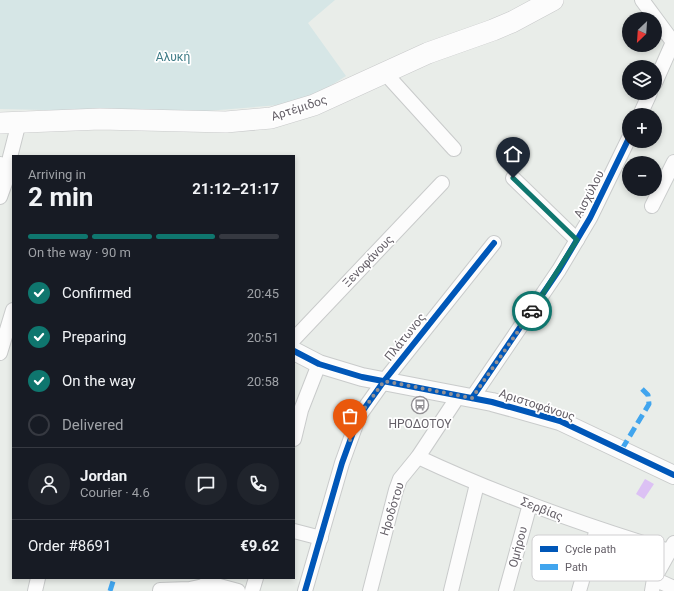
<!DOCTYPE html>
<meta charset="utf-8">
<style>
body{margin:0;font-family:Roboto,sans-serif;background:#20242c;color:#f1f3f6;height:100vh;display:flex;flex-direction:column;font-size:15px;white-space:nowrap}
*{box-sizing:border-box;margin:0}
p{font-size:13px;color:#9ea1a6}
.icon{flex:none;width:22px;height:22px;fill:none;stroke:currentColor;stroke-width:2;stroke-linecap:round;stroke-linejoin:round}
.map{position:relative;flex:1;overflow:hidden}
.side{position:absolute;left:12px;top:155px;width:283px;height:424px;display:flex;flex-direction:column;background:#171b24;border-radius:0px;box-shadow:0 2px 6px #0003}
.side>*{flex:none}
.needle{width:26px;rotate:205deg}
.buttons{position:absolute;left:622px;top:12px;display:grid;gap:8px}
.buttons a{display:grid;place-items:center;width:40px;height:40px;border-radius:50%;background:#171b24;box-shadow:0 2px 6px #0003;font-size:20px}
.pin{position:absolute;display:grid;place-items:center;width:34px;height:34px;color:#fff;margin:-41px -17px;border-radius:50% 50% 50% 0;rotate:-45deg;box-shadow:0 0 4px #0007}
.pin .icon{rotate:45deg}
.courier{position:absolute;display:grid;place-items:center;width:40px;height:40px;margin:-20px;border:3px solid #0f766e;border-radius:50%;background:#fff;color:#222;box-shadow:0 1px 5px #0007}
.head em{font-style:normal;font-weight:700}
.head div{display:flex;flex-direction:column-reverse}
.head{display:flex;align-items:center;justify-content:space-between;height:68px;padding:0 16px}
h1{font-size:26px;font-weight:700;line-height:30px}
.bar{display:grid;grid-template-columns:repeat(4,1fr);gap:6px 4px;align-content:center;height:48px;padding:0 16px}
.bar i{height:5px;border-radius:3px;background:#363941}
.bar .on{background:#0f766e}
.bar p{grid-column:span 4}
.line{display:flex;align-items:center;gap:10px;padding:0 16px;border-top:1px solid #363941}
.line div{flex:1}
.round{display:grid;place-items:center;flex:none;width:42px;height:42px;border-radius:21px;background:#20242c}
ol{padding:0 16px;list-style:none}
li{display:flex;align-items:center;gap:12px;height:44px}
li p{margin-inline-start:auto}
li .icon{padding:4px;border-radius:50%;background:#0f766e;color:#fff;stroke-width:4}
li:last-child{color:#9ea1a6}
li i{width:22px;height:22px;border:2px solid #363941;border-radius:50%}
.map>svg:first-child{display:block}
.green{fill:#d6e6e6}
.water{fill:#dcc1f4}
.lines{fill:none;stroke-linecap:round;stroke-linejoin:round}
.minor-casing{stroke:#c9cbcb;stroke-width:16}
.tertiary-casing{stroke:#c9cbcb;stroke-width:20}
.secondary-casing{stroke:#c9cacb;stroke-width:22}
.minor{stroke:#fcfcfc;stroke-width:14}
.tertiary{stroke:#fcfcfc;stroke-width:18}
.secondary{stroke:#fcfcfc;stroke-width:21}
.quiet{stroke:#41a5ee;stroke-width:5;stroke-dasharray:10 5;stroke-linecap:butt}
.cycleway-casing{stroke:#fff;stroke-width:8}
.cycleway{stroke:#0057b8;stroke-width:6}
.done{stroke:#929094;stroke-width:4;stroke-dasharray:0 7.2}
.route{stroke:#0f766e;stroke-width:5}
.labels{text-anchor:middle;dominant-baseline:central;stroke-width:3.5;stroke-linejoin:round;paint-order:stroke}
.park-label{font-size:12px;fill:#3e7b86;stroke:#fff}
.street-label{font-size:12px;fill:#635e66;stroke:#fff}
.poi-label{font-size:12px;fill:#635e66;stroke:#fff}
.key{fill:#fff;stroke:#d0cfd1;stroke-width:1}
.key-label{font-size:11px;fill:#635e66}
</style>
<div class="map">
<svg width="674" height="591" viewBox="0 0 674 591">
<rect width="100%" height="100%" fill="#e9ede9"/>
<path class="green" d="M0 0H335L308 23 346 76 303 103 182 113 0 109Z"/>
<path class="water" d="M645 479 654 484 644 499 636 494Z"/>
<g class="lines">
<g class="minor-casing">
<g id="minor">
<path d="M642 0 673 42 655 83"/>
<path d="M385 73 454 149"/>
<path d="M640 115 650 93"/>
<path d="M513 178 577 240"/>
<path d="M0 197 9 172 10 157 19 122"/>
<path d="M652 206 674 162"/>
<path d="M294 339 442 183"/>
<path d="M0 353 13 310"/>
<path d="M472 398 559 270 590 218 629 138"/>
<path d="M294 439 301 410 319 364"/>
<path d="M418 457C499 495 583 525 669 551"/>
<path d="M294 531 321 538"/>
<path d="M207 578 212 584 238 591"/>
<path d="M654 579 674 588"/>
<path d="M160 590 190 589 212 584"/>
<path d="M35 591 38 578"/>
<path d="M252 591 256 578"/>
<path d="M305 591 342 463 359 416 384 381 494 243"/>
<path d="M370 591 396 490 400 479 418 457 459 395"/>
<path d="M451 591 477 484"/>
<path d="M506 591 530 504"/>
<path d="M579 591 597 529"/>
<path d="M652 591 654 579 674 543"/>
</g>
</g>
<g class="tertiary-casing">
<g id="tertiary">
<path d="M0 166 13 174"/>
<path d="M294 351 319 364 362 377 492 402 560 421 674 475"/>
</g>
</g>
<g class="secondary-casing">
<path id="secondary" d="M0 123 100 119 226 122 271 118 314 105 428 53 493 30 512 22 553 0"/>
</g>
<use href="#minor" class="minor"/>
<use href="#tertiary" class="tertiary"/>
<use href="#secondary" class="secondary"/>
<g class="quiet">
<path d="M622 449 649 404 648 395 642 389"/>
<path d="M110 591 114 578"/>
</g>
<g class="cycleway-casing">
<g id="cycleway">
<path d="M294 351 319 364 362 377 492 402 560 421 674 475"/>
<path d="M472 398 559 270 590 218 629 138"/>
<path d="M305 591 342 463 359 416 384 381 494 243"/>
</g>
</g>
<use href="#cycleway" class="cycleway"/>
</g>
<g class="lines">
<path class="done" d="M350 440 359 416 384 381 472 398 532 311"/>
<path class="route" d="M513 178 577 240 532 311"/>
</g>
<defs>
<g id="bus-ring" transform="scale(0.9)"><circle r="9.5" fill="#fff" stroke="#929094" stroke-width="1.5"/><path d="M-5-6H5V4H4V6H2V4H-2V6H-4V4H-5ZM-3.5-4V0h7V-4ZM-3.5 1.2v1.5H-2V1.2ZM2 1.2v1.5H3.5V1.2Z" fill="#929094"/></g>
</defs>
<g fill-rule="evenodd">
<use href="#bus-ring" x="420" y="405"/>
</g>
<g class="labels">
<g class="park-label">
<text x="173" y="57">Αλυκή</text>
</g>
<g class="street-label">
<text transform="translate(299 108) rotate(-18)">Αρτέμιδος</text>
<text transform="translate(589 194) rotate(-63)">Αισχύλου</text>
<text transform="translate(368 261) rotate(-46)">Ξενοφάνους</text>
<text transform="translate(405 337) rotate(-51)">Πλάτωνος</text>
<text transform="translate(537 405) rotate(18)">Αριστοφάνους</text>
<text transform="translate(392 509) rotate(-73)">Ηροδότου</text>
<text transform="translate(542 509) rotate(22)">Σερβίας</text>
<text transform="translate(518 547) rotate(-75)">Ομήρου</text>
</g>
<g class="poi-label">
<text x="420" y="424">ΗΡΟΔΟΤΟΥ</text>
</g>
</g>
<rect x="532" y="535" width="132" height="46" rx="6" class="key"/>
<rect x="540" y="546" width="18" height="6" fill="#0057b8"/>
<rect x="540" y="564" width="18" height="6" fill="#41a5ee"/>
<g class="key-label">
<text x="565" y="553">Cycle path</text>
<text x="565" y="571">Path</text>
</g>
</svg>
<div class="buttons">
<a><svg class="needle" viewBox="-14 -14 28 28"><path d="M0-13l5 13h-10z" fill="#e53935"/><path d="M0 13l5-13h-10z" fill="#9ea1a6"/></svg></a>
<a><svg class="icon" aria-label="layers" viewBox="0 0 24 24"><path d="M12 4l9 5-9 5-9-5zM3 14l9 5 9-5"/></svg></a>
<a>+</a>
<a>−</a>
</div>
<div class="pin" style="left:350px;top:440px;background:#ea580c"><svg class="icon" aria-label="bag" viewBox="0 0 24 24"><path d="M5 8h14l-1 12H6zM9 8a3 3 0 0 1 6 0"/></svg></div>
<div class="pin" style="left:513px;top:178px;background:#1f2937"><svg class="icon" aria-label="home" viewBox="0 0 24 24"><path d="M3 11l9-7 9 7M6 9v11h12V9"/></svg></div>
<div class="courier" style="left:532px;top:311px"><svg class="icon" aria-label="car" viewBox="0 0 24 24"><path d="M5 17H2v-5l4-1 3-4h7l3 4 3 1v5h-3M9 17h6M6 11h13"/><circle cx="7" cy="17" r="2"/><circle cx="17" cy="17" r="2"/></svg></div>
<section class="side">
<div class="head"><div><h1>2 min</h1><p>Arriving in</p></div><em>21:12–21:17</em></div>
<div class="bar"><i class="on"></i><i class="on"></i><i class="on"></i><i></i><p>On the way · 90 m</p></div>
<ol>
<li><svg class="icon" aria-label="check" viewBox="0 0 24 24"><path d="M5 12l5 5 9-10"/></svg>Confirmed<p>20:45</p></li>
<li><svg class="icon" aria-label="check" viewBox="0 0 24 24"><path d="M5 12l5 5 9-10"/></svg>Preparing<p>20:51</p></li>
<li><svg class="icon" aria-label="check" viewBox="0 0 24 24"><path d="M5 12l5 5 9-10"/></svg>On the way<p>20:58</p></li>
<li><i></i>Delivered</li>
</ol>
<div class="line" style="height:72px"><a class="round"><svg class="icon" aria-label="person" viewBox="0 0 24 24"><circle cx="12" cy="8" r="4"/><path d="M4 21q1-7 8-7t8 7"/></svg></a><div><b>Jordan</b><p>Courier · 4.6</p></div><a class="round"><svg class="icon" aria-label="chat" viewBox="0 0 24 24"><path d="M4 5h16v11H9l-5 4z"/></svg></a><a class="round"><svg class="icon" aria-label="phone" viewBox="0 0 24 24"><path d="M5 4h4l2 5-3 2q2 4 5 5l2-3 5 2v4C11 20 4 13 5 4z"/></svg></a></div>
<div class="line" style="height:52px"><div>Order #8691</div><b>€9.62</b></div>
</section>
</div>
